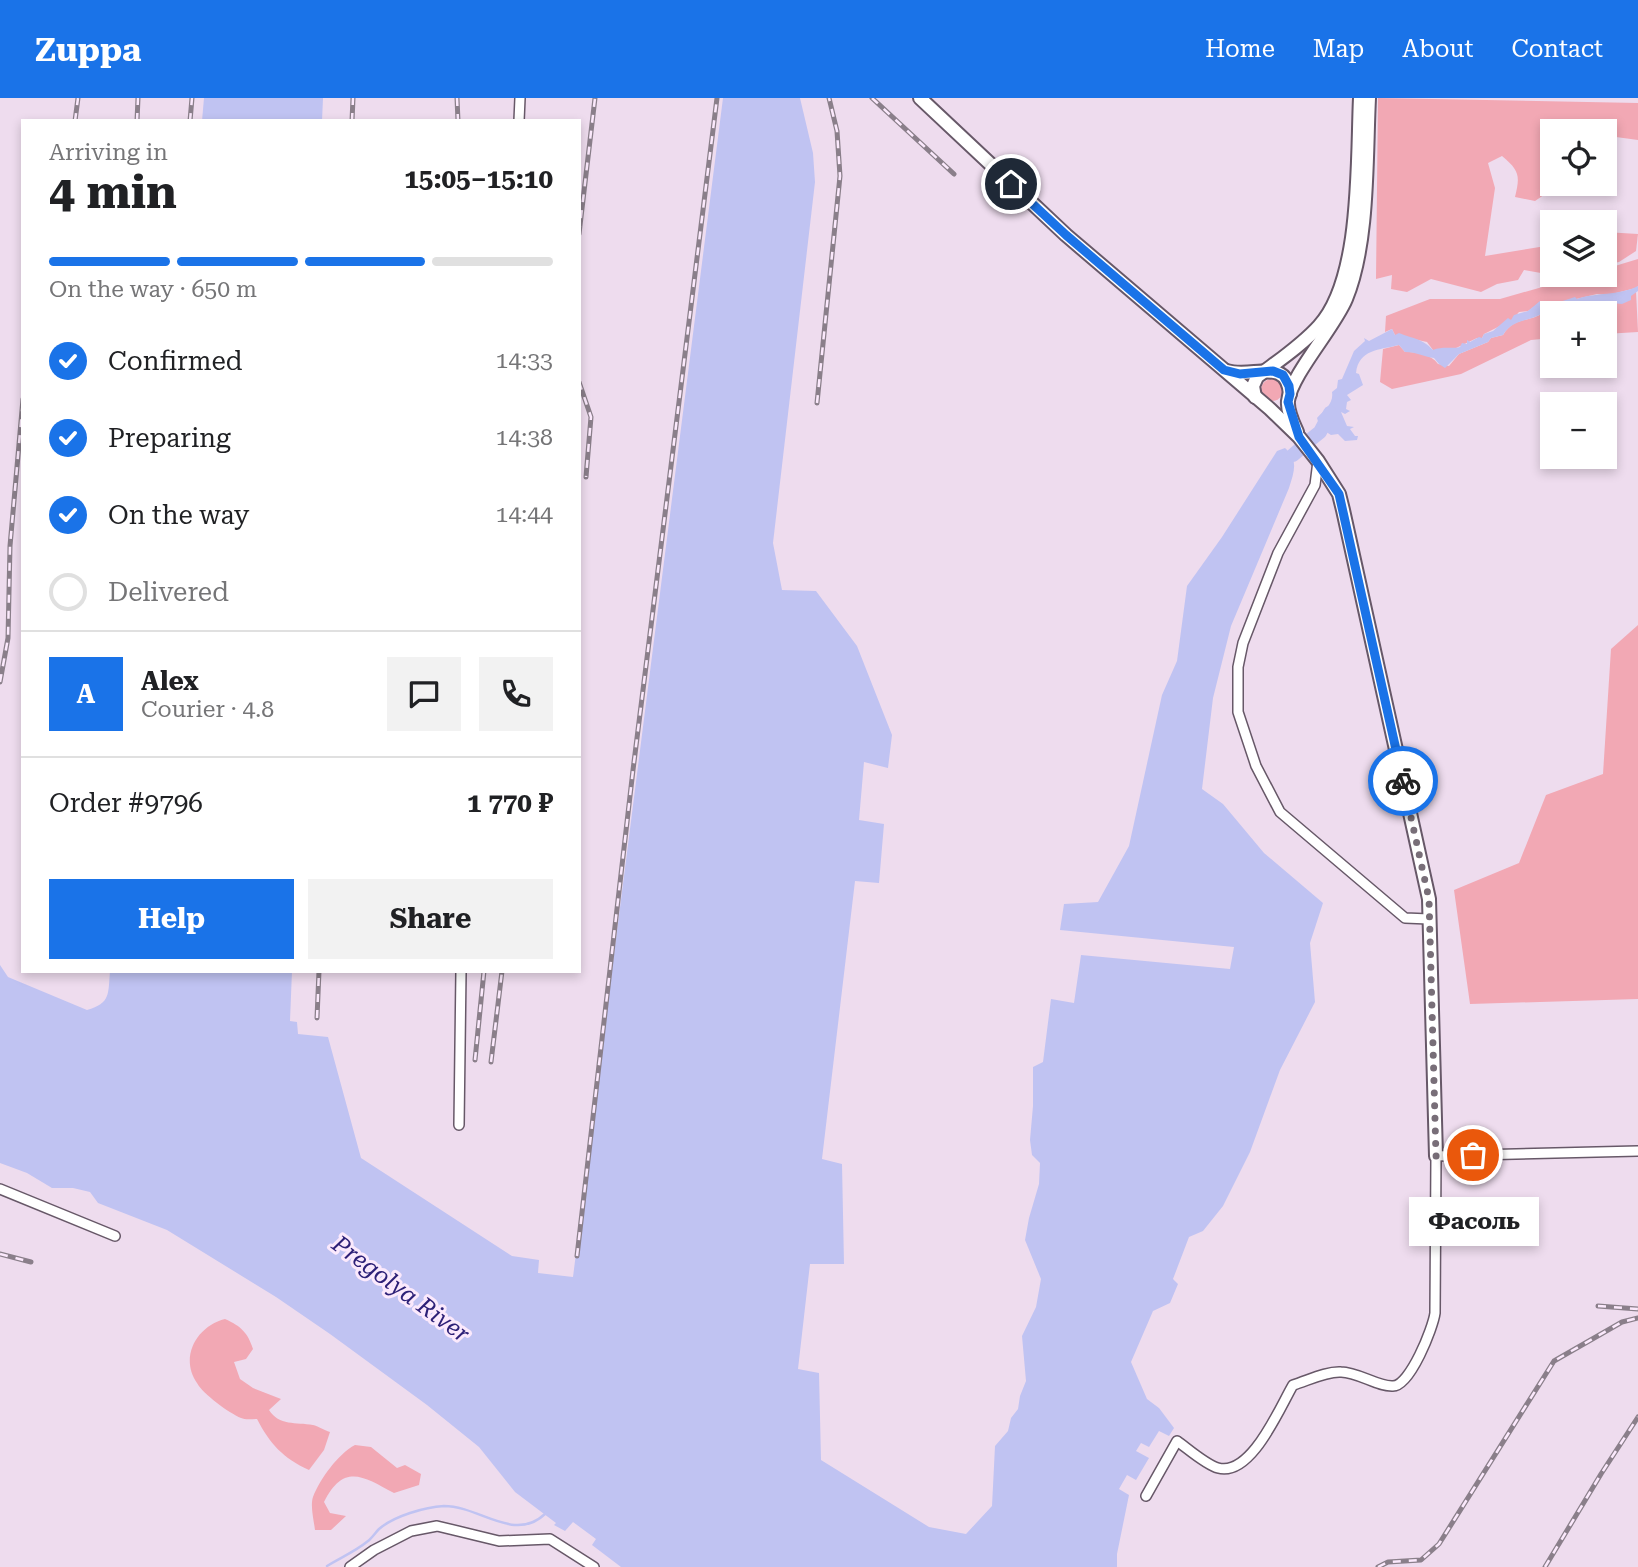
<!DOCTYPE html>
<meta charset="utf-8">
<style>
body{margin:0;font-family:"Roboto Serif",serif;background:#f2f2f2;color:#202124;height:100vh;display:flex;flex-direction:column;font-size:26px;white-space:nowrap}
*{box-sizing:border-box;margin:0}
p{font-size:23px;color:#757577}
.icon{flex:none;width:38px;height:38px;fill:none;stroke:currentColor;stroke-width:2;stroke-linecap:round;stroke-linejoin:round}
.map{position:relative;flex:1;overflow:hidden}
.panel{position:absolute;left:21px;top:21px;width:560px;height:854px;display:flex;flex-direction:column;background:#fff;border-radius:0px;box-shadow:0 4px 10px #0003}
.panel>*{flex:none}
.controls{position:absolute;left:1540px;top:21px;display:grid;gap:14px}
.controls a{display:grid;place-items:center;width:77px;height:77px;border-radius:0px;background:#fff;box-shadow:0 4px 10px #0003;font-size:35px}
.pin{position:absolute;display:grid;place-items:center;width:60px;height:60px;color:#fff;margin:-30px;border:4px solid #fff;border-radius:50%;box-shadow:0 2px 7px #0007}
.courier{position:absolute;display:grid;place-items:center;width:70px;height:70px;margin:-35px;border:5px solid #1a73e8;border-radius:50%;background:#fff;color:#222;box-shadow:0 2px 9px #0007}
.bubble{position:absolute;height:49px;border-radius:0px;background:#fff;box-shadow:0 4px 10px #0003;font-size:23px;font-weight:700;line-height:49px;text-align:center}
.head em{font-style:normal;font-weight:700}
.head div{display:flex;flex-direction:column-reverse}
.head{display:flex;align-items:center;justify-content:space-between;height:119px;padding:0 28px}
h1{font-size:46px;font-weight:700;line-height:52px}
.bar{display:grid;grid-template-columns:repeat(4,1fr);gap:10px 7px;align-content:center;height:84px;padding:0 28px}
.bar i{height:9px;border-radius:5px;background:#e0e0e0}
.bar .current{background:#1a73e8}
.bar p{grid-column:span 4}
.line{display:flex;align-items:center;gap:18px;padding:0 28px;border-top:2px solid #e0e0e0}
.line div{flex:1}
.round{display:grid;place-items:center;flex:none;width:74px;height:74px;border-radius:0px;background:#f2f2f2}
ol{padding:0 28px;list-style:none}
li{display:flex;align-items:center;gap:21px;height:77px}
li p{margin-inline-start:auto}
li .icon{padding:7px;border-radius:50%;background:#1a73e8;color:#fff;stroke-width:4}
li:last-child{color:#757577}
li i{width:38px;height:38px;border:4px solid #e0e0e0;border-radius:50%}
.action{display:flex;gap:14px;margin-top:auto;padding:14px 28px}
.action a{flex:1;height:80px;border-radius:0px;background:#1a73e8;color:#fff;font-size:28px;font-weight:700;line-height:80px;text-align:center}
.action a+a{background:#f2f2f2;color:#202124}
header{display:flex;align-items:center;gap:42px;box-sizing:border-box;height:98px;padding:0 35px;background:#1a73e8;color:#fff}
header strong{font-size:33px}
nav{display:flex;gap:38px;margin-inline-start:auto;font-size:24px}
.map>svg:first-child{display:block}
.green{fill:#f2a8b4}
.water{fill:#c0c3f2}
.lines{fill:none;stroke-linecap:round;stroke-linejoin:round}
.stream{stroke:#c0c3f2;stroke-width:2.5}
.river{stroke:#c0c3f2;stroke-width:14}
.street-casing{stroke:#675868;stroke-width:12}
.secondary-casing{stroke:#675868;stroke-width:16}
.street{stroke:#fff;stroke-width:9}
.secondary{stroke:#fff;stroke-width:12}
.rail-casing{stroke:#8a7f8a;stroke-width:5}
.rail{stroke:#fbe9fc;stroke-width:2.5;stroke-dasharray:8;stroke-linecap:butt}
.done{stroke:#786e78;stroke-width:7;stroke-dasharray:0 12.6}
.route{stroke:#1a73e8;stroke-width:9}
.labels{text-anchor:middle;dominant-baseline:central;stroke-width:6;stroke-linejoin:round;paint-order:stroke}
.water-label{font-size:24px;font-style:italic;fill:#2d2077;stroke:#fbe9fc}
</style>
<header>
<strong>Zuppa</strong>
<nav><a>Home</a><a>Map</a><a>About</a><a>Contact</a></nav>
</header>
<div class="map">
<svg width="1638" height="1469" viewBox="0 0 1638 1469">
<rect width="100%" height="100%" fill="#eedcee"/>
<g class="green">
<path d="M1378 0 1638 5V42L1616 39 1592 27 1590 33H1552V86H1560L1535 103 1515 99C1520 78 1520 73 1502 58L1488 65 1495 90 1485 158 1552 147V177L1524 172 1518 182 1497 186 1481 194 1431 181 1407 194 1391 191 1392 177 1376 181Z"/>
<path d="M1605 134 1638 136 1636 153 1619 164 1605 167Z"/>
<path d="M1638 161V188L1636 190 1608 197 1597 196 1547 208 1537 207 1528 213 1519 214 1512 222 1484 236 1482 240H1477L1454 251 1433 252 1427 244 1395 237 1392 231 1385 234 1386 218 1430 201H1500L1584 177H1605V171Z"/>
<path d="M1636 193 1638 234 1605 236V215H1557L1560 213C1571 215 1579 211 1589 211L1592 208 1600 211 1611 210 1612 205Z"/>
<path d="M1543 215 1547 217 1552 216V240L1531 242 1461 276 1392 291 1380 284 1383 251 1399 247 1405 254C1417 254 1431 256 1438 266L1449 268 1459 256 1488 244 1491 240 1503 237C1515 218 1528 225 1543 215Z"/>
<circle cx="1272" cy="292" r="11"/>
<path d="M1638 527V901L1470 906 1454 792 1519 765 1546 697 1603 676 1611 551Z"/>
<path d="M225 1221C241 1228 248 1235 253 1251L246 1261 234 1264 240 1281 253 1290 281 1301 269 1312C279 1328 296 1324 313 1327 318 1328 324 1332 330 1334L324 1352 309 1372C283 1360 270 1346 257 1321 252 1321 245 1322 241 1320 229 1315 203 1296 197 1285 179 1259 197 1228 225 1221Z"/>
<path d="M355 1347 371 1349 397 1370 405 1367 421 1376 419 1387 394 1395C364 1379 344 1364 324 1404L330 1415 346 1418 331 1432H315C314 1423 310 1408 313 1399 320 1381 338 1356 355 1347Z"/>
</g>
<g class="water">
<path d="M204 0H323L322 23H202Z"/>
<path d="M723 0H800L813 55 815 84 773 445 782 492 816 493 857 548 892 637 888 670 864 664 859 722 884 726 879 785 855 783 822 1061 842 1066 844 1166H810L798 1271 819 1275 821 1362 929 1429 966 1436 992 1408 995 1348 1008 1333 1011 1320 1018 1311 1020 1298 1026 1283 1022 1238 1036 1209 1041 1181 1025 1142 1029 1120 1039 1086 1040 1065 1032 1057 1030 1042 1033 1008V969L1043 964 1051 901 1074 905 1081 857 1230 871 1234 849 1060 832 1064 806 1098 804 1129 748 1162 597 1177 563 1187 488 1222 439 1277 353 1285 350C1299 362 1294 374 1289 390L1231 528 1213 600 1202 691 1223 706 1264 755 1323 805 1310 845 1315 904 1280 972 1250 1054 1223 1108 1203 1133 1189 1139 1173 1181 1178 1186 1170 1205 1153 1213 1131 1264 1147 1301 1159 1310 1174 1330 1169 1338 1159 1333 1149 1349 1141 1345 1136 1353 1149 1360 1136 1382 1127 1377 1119 1391 1129 1397 1117 1456V1469H621L592 1447 596 1441 573 1424 565 1433 554 1427 556 1425 515 1394 479 1349 427 1307 330 1236 276 1199 167 1132 98 1105 90 1094 73 1090H52L27 1075 0 1065V867L8 879 87 912C111 905 108 896 110 873H292L290 923 297 924 298 936 328 939 361 1060 512 1158 539 1162 538 1175 573 1179Z"/>
<path d="M1638 188V193L1631 198V202L1622 206 1612 205 1611 210 1606 212 1592 208 1585 214 1581 211C1568 215 1559 213 1547 218L1543 215C1529 224 1513 220 1503 237L1491 240 1488 244 1459 256 1445 270 1439 266 1434 260C1425 259 1417 254 1405 254L1399 247C1379 252 1359 251 1356 275L1359 276 1363 287 1347 297 1351 302 1347 304 1346 311 1350 313 1345 316 1341 314 1347 328 1354 329 1350 331 1355 338H1358L1357 342 1345 343 1338 336 1331 337 1320 330 1317 320C1324 312 1334 306 1332 294L1337 290 1338 282 1342 281 1354 253 1365 243 1364 240 1369 243 1392 231 1395 237 1399 235C1413 241 1422 240 1433 252 1442 248 1452 251 1460 249L1462 245 1467 246V242L1470 244 1479 239 1482 240 1484 236 1493 233 1508 220 1511 222 1514 217 1528 213 1540 203 1547 208 1575 199 1577 201C1596 194 1618 198 1638 188Z"/>
</g>
<g class="lines">
<path class="stream" d="M327 1468C340 1460 356 1453 368 1443 372 1440 375 1435 379 1431 394 1418 425 1409 444 1408 480 1408 514 1445 545 1416"/>
<g class="river">
<path d="M1310 342 1320 334 1330 315"/>
<path d="M1293 357 1300 351"/>
</g>
<g class="street-casing">
<g id="street">
<path d="M519 23 520 0"/>
<path d="M1318 363 1315 387 1278 455 1243 545 1238 569V614L1256 668 1280 714 1405 820 1429 821"/>
<path d="M459 1027 461 873"/>
<path d="M0 1091 115 1138"/>
<path d="M1146 1398 1177 1343C1187 1350 1206 1367 1218 1370 1251 1379 1279 1311 1293 1287 1307 1283 1326 1273 1341 1274 1358 1274 1378 1289 1393 1288 1410 1288 1433 1230 1435 1215L1436 1058 1638 1053"/>
<path d="M350 1469 374 1452 411 1433 437 1428 499 1443 550 1441 594 1469"/>
</g>
</g>
<g class="secondary-casing">
<g id="secondary">
<path d="M920 0 1066 137 1270 311 1299 339 1318 363 1339 396 1343 412 1429 801 1436 1058"/>
<path d="M1227 273C1252 281 1287 258 1290 296"/>
<path d="M1255 299 1253 288 1257 279C1278 263 1301 248 1319 228 1362 181 1357 62 1360 0"/>
<path d="M1297 334C1293 325 1287 313 1288 303 1291 277 1334 230 1346 201 1369 145 1366 61 1369 0"/>
</g>
</g>
<use href="#street" class="street"/>
<use href="#secondary" class="secondary"/>
<g class="rail-casing">
<g id="rail">
<path d="M457 0 458 23"/>
<path d="M872 0 954 76"/>
<path d="M75 23 78 0"/>
<path d="M137 23 138 0"/>
<path d="M190 23 192 0"/>
<path d="M352 23 353 0"/>
<path d="M579 136 595 0"/>
<path d="M579 284 591 319 586 379"/>
<path d="M817 305 840 78 837 33 829 0"/>
<path d="M0 584 8 540 10 448 23 301"/>
<path d="M317 920 319 873"/>
<path d="M475 962 484 873"/>
<path d="M491 964 502 873"/>
<path d="M0 1156 31 1164"/>
<path d="M577 1158 633 672 717 0"/>
<path d="M1598 1208 1638 1211"/>
<path d="M1378 1469 1388 1464 1421 1462 1439 1446 1554 1263 1622 1224 1638 1220"/>
<path d="M1545 1469 1601 1376 1638 1319"/>
</g>
</g>
<use href="#rail" class="rail"/>
</g>
<g class="lines">
<path class="done" d="M1403 683 1429 801 1436 1058 1473 1057"/>
<path class="route" d="M1011 86 1066 137 1224 272 1240 276 1273 273 1283 277 1289 288 1290 296 1288 304 1299 339 1339 396 1403 683"/>
</g>
<g class="labels">
<g class="water-label">
<text transform="translate(401 1191) rotate(36)">Pregolya River</text>
</g>
</g>
</svg>
<div class="controls">
<a><svg class="icon" aria-label="locate" viewBox="0 0 24 24"><circle cx="12" cy="12" r="6"/><path d="M12 2v4M12 18v4M2 12h4M18 12h4"/></svg></a>
<a><svg class="icon" aria-label="layers" viewBox="0 0 24 24"><path d="M12 4l9 5-9 5-9-5zM3 14l9 5 9-5"/></svg></a>
<a>+</a>
<a>−</a>
</div>
<div class="pin" style="left:1473px;top:1057px;background:#ea580c"><svg class="icon" aria-label="bag" viewBox="0 0 24 24"><path d="M5 8h14l-1 12H6zM9 8a3 3 0 0 1 6 0"/></svg></div>
<div class="pin" style="left:1011px;top:86px;background:#1f2937"><svg class="icon" aria-label="home" viewBox="0 0 24 24"><path d="M3 11l9-7 9 7M6 9v11h12V9"/></svg></div>
<div class="courier" style="left:1403px;top:683px"><svg class="icon" aria-label="bike" viewBox="0 0 24 24"><circle cx="6" cy="16" r="4"/><circle cx="18" cy="16" r="4"/><path d="M6 16l4-8h5l3 8M10 8l3 8H6M13 5h3"/></svg></div>
<div class="bubble" style="left:1409px;top:1099px;width:130px">Фасоль</div>
<section class="panel">
<div class="head"><div><h1>4 min</h1><p>Arriving in</p></div><em>15:05–15:10</em></div>
<div class="bar"><i class="current"></i><i class="current"></i><i class="current"></i><i></i><p>On the way · 650 m</p></div>
<ol>
<li><svg class="icon" aria-label="check" viewBox="0 0 24 24"><path d="M5 12l5 5 9-10"/></svg>Confirmed<p>14:33</p></li>
<li><svg class="icon" aria-label="check" viewBox="0 0 24 24"><path d="M5 12l5 5 9-10"/></svg>Preparing<p>14:38</p></li>
<li><svg class="icon" aria-label="check" viewBox="0 0 24 24"><path d="M5 12l5 5 9-10"/></svg>On the way<p>14:44</p></li>
<li><i></i>Delivered</li>
</ol>
<div class="line" style="height:126px"><b class="round" style="background:#1a73e8;color:#fff">A</b><div><b>Alex</b><p>Courier · 4.8</p></div><a class="round"><svg class="icon" aria-label="chat" viewBox="0 0 24 24"><path d="M4 5h16v11H9l-5 4z"/></svg></a><a class="round"><svg class="icon" aria-label="phone" viewBox="0 0 24 24"><path d="M5 4h4l2 5-3 2q2 4 5 5l2-3 5 2v4C11 20 4 13 5 4z"/></svg></a></div>
<div class="line" style="height:91px"><div>Order #9796</div><b>1 770 ₽</b></div>
<div class="action"><a>Help</a><a>Share</a></div>
</section>
</div>
